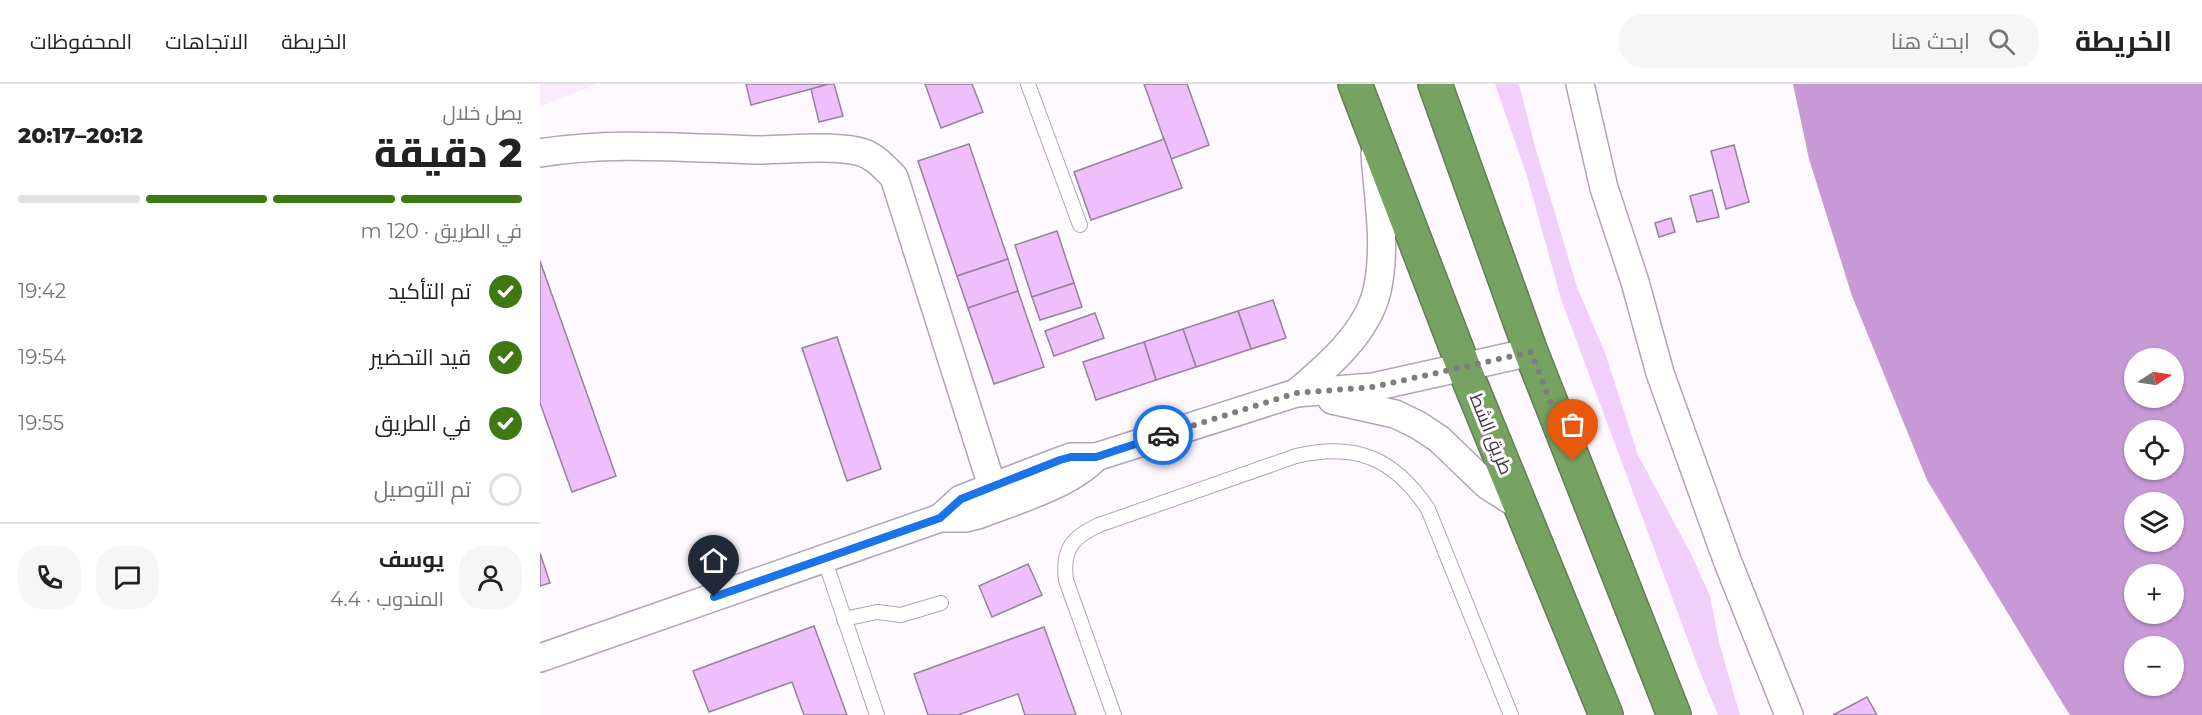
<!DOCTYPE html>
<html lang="ar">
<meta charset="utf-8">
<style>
body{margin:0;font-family:Montserrat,Cairo,sans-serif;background:#f6f6f6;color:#222;direction:rtl;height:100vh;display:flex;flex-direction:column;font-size:22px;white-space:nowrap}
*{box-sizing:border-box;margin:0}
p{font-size:20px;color:#767676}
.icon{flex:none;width:33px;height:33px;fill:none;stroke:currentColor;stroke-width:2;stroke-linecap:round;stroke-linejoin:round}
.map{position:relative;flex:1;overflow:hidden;direction:ltr}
.panel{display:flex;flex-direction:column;background:#fff;width:540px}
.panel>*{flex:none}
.needle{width:39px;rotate:78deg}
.tools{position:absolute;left:1584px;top:264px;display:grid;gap:12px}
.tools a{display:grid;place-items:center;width:60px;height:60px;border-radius:50%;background:#fff;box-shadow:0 2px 4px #0004;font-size:30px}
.pin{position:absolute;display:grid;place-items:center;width:51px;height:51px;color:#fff;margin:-62px -26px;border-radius:50% 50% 50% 0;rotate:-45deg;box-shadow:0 0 6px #0007}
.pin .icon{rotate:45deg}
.courier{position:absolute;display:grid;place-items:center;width:60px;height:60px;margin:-30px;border:4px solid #1a73e8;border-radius:50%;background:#fff;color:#222;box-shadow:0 2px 8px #0007}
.summary em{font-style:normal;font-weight:800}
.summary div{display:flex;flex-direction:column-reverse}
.summary{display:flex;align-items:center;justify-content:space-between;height:102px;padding:0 18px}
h1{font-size:39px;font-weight:800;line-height:45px}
.bar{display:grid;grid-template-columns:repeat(4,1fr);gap:9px 6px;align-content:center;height:72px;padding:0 18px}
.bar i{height:8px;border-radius:4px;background:#e0e0e0}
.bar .selected{background:#3e7912}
.bar p{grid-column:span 4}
.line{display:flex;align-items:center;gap:15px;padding:0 18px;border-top:2px solid #e0e0e0}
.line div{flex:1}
.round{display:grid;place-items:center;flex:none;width:63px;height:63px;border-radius:24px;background:#f6f6f6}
ol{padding:0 18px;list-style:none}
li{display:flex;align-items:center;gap:18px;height:66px}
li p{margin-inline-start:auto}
li .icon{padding:6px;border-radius:50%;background:#3e7912;color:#fff;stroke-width:4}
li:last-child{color:#767676}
li i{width:33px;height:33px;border:3px solid #e0e0e0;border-radius:50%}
header{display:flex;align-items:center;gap:36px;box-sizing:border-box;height:84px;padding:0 30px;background:#fff;border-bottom:2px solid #e0e0e0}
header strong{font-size:28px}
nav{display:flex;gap:33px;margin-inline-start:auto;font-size:21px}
.search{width:420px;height:54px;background:#f6f6f6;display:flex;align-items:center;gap:15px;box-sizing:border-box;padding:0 21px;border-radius:24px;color:#767676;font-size:22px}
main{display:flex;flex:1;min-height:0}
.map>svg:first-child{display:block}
.built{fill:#faecfe}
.green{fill:#f1cffb}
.water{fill:#c89ad5;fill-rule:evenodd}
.building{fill:#efbffc;stroke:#948399;stroke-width:1.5}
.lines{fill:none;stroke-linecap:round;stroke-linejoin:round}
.lane-casing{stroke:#b4a2ba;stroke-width:16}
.street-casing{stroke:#b4a2ba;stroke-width:30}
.highway-casing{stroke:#637d56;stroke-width:36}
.lane{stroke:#fff;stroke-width:14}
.street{stroke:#fff;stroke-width:27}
.highway{stroke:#77a362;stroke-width:33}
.done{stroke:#817b82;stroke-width:6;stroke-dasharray:0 10.8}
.route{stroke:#1a73e8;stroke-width:8}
.labels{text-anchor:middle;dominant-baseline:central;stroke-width:6;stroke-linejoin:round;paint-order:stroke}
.street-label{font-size:18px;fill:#3e3740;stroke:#fdf9fe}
</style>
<header>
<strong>الخريطة</strong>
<div class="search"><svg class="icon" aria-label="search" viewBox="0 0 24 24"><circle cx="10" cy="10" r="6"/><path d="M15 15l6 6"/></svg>ابحث هنا</div>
<nav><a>الخريطة</a><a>الاتجاهات</a><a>المحفوظات</a></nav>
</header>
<main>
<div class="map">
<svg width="1662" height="631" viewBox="0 0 1662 631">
<rect width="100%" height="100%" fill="#fdf9fe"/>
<path class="built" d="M0 0H57L0 23Z"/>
<path class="green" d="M955 0H979L996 66 1037 203 1065 269 1098 371 1151 470 1170 512 1179 558 1200 631H1178L1158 583 1021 215 987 92Z"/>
<path class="water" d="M1253 0H1662V631H1530L1523 620 1387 396 1312 212 1269 75ZM1594 274H1634V314H1594ZM1594 346H1634V386H1594ZM1594 418H1634V458H1594ZM1594 490H1634V530H1594ZM1594 562H1634V602H1594Z"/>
<g class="building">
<path d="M206 0H290L211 21Z"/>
<path d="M289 0H294L303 32 279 38 271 5Z"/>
<path d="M385 0H432L443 28 401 44Z"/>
<path d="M604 0H647L669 61 631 75Z"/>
<path d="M624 55 642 104 551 136 534 88Z"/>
<path d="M429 60 468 175 417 192 378 77Z"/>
<path d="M1194 61 1209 118 1186 125 1171 67Z"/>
<path d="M1172 106 1179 133 1157 138 1150 112Z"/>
<path d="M1131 134 1135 148 1119 153 1115 139Z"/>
<path d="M517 147 534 199 492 213 475 161Z"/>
<path d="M468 175 478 207 428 224 417 192Z"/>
<path d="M0 177 76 392 32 408 0 319Z"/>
<path d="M534 199 542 223 500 236 492 213Z"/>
<path d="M478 207 504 283 454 300 428 224Z"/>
<path d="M733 216 746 254 711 265 698 227Z"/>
<path d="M698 227 711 265 656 283 643 245Z"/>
<path d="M555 229 564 254 514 272 505 247Z"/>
<path d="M643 245 656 283 616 296 604 258Z"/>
<path d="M297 253 341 385 307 397 262 264Z"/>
<path d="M604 258 616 296 556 316 543 278Z"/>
<path d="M0 469 10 499 0 502Z"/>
<path d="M488 480 502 511 452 533 439 502Z"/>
<path d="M274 542 307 631H264L252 598 169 628 153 587Z"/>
<path d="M504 543 536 631H485L478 610 418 631H388L374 590Z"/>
<path d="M1327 613 1337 631H1293Z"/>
</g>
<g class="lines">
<g class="lane-casing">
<g id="lane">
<path d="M488 0 540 141"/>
<path d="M284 474 337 631"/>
<path d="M304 535 337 528 361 531 401 519"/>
<path d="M574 631 526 496C522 466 532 453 559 441L756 372C816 358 854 374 888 425L971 631"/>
</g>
</g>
<g class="street-casing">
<g id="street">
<path d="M1040 0 1064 104 1095 198 1120 289 1187 476 1249 631"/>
<path d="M0 69C71 57 145 64 216 66 249 66 284 61 317 67 333 70 343 82 354 93L452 402"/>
<path d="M756 309C787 283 827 249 837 207 847 162 838 114 835 70"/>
<path d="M792 316 855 330 878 341 899 355 947 401 980 422"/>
<path d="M400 434 421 415 520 377 531 373H556L756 309 833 303 991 268"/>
<path d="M0 574 400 434H426L438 431C474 417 530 401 556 373"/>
</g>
</g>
<g class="highway-casing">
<g id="highway">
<path d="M815 0 924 284 1066 631"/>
<path d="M895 0 991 268 1134 631"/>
</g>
</g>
<use href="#lane" class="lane"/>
<use href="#street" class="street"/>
<use href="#highway" class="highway"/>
</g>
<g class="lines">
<path class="done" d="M623 351 756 309 833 303 991 268 1033 377"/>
<path class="route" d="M174 513 400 434 421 415 520 376 531 373H556L623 351"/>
</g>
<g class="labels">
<g class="street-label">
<text transform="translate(951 350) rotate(68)">طريق الشط</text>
</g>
</g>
</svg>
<div class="tools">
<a><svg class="needle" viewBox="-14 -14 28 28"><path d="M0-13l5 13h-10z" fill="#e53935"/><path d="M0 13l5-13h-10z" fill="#767676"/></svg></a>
<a><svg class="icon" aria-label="locate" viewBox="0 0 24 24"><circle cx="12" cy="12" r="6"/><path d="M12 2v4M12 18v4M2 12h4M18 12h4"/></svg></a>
<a><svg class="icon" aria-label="layers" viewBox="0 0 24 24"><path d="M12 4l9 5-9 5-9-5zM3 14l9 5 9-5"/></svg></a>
<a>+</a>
<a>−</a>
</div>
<div class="pin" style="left:1033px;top:377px;background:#ea580c"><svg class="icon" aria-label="bag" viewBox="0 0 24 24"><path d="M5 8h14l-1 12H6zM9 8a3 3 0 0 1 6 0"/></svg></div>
<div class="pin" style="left:174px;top:513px;background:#1f2937"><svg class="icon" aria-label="home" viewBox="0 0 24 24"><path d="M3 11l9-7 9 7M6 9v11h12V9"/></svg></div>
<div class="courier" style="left:623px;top:351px"><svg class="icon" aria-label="car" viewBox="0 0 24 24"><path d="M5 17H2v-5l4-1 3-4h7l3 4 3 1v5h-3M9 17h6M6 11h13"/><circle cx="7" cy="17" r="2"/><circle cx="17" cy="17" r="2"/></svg></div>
</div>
<section class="panel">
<div class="summary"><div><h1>2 دقيقة</h1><p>يصل خلال</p></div><em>20:12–20:17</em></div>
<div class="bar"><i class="selected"></i><i class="selected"></i><i class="selected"></i><i></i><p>في الطريق · 120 m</p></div>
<ol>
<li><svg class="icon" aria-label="check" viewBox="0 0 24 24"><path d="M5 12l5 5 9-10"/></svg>تم التأكيد<p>19:42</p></li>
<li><svg class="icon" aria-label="check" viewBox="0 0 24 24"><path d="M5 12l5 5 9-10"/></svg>قيد التحضير<p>19:54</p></li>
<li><svg class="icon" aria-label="check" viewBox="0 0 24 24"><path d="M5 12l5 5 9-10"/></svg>في الطريق<p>19:55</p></li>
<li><i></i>تم التوصيل</li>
</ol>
<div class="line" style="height:108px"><a class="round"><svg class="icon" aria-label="person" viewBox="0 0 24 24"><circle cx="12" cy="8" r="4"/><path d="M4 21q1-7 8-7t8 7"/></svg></a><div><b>يوسف</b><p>المندوب · 4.4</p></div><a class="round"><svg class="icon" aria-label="chat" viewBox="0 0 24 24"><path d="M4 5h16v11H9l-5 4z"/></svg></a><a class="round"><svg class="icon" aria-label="phone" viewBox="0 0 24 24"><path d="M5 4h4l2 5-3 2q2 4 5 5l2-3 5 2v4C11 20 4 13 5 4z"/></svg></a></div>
</section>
</main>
